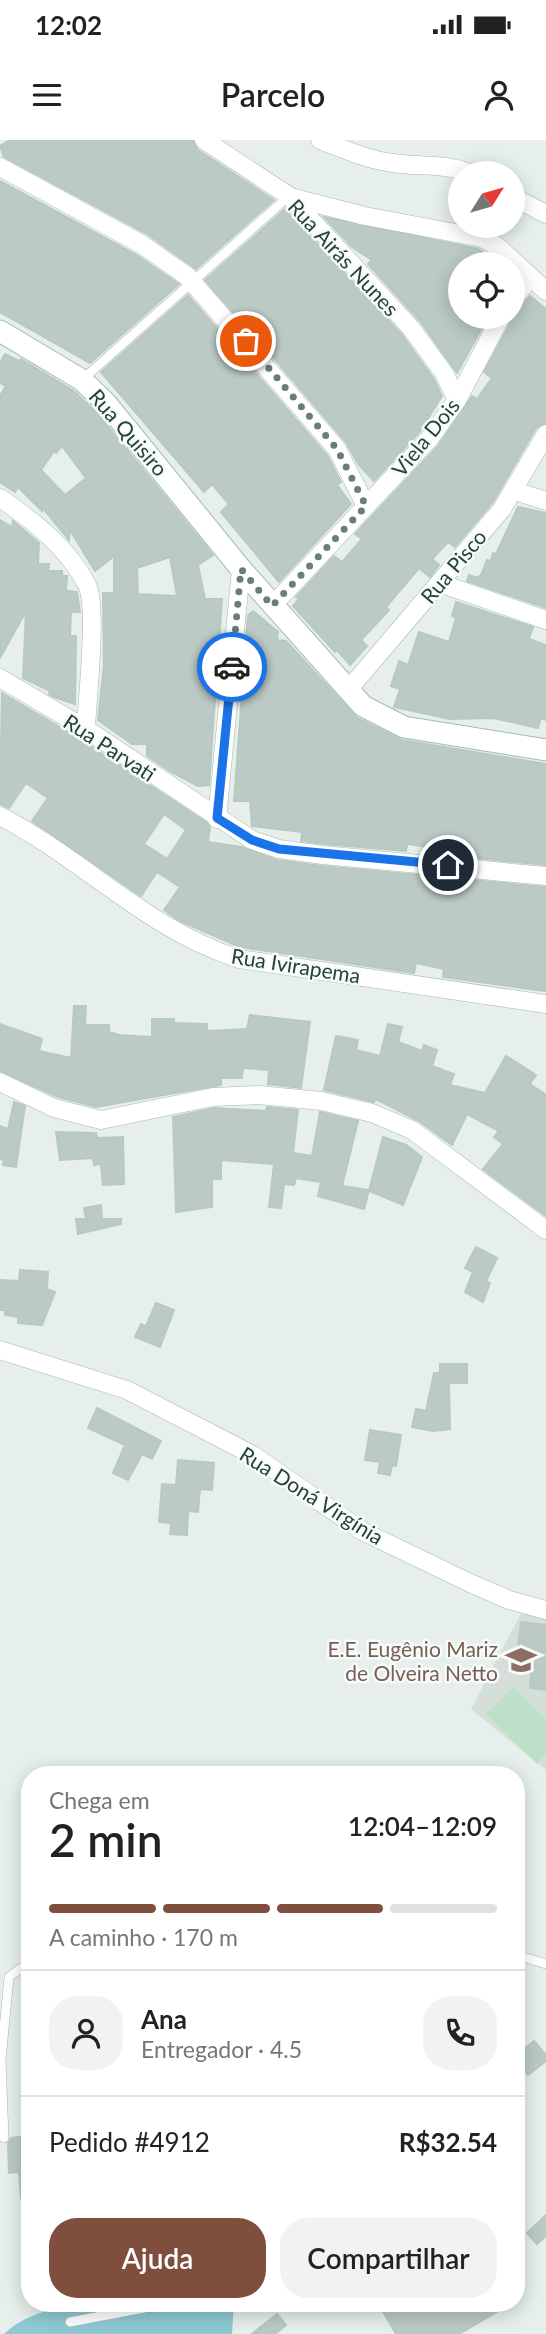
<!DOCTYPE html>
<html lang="pt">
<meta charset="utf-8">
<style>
body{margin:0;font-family:Lato,sans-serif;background:#f2f2f2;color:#222;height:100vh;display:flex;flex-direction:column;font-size:26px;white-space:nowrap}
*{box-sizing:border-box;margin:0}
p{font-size:23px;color:#767676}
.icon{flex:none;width:38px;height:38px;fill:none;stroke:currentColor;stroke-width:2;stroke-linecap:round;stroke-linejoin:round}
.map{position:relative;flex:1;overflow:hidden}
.drawer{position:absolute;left:21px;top:1626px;width:504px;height:546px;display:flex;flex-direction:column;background:#fff;border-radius:28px;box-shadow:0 4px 18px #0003}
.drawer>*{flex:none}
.needle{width:46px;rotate:53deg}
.tools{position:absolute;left:448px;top:21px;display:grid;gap:14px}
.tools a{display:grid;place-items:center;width:77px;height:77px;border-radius:50%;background:#fff;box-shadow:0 4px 18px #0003;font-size:35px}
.pin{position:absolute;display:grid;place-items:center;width:60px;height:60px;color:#fff;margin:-30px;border:4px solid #fff;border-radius:50%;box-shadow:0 2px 7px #0007}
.courier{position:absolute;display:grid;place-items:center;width:70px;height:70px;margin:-35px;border:5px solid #1a73e8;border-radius:50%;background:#fff;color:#222;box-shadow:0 2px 9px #0007}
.summary em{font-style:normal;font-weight:600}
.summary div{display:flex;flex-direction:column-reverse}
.summary{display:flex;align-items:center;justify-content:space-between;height:119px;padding:0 28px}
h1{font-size:46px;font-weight:600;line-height:52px}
.bar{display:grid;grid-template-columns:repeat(4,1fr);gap:10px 7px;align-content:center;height:84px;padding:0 28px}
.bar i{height:9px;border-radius:5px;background:#e0e0e0}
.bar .current{background:#804e3d}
.bar p{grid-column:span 4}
.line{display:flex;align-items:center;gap:18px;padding:0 28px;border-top:2px solid #e0e0e0}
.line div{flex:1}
.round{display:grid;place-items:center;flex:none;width:74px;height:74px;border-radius:28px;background:#f2f2f2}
.action{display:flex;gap:14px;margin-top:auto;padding:14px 28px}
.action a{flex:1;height:80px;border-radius:28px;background:#804e3d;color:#fff;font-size:28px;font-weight:600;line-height:80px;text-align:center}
.action a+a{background:#f2f2f2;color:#222}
.status{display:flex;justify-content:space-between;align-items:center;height:49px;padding:0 35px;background:#fff;direction:ltr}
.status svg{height:19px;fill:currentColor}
header{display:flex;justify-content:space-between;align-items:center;height:91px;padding:0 28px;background:#fff;font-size:32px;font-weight:600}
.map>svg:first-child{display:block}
.built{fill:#d4dfda}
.green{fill:#bfe0c8}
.water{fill:#8ec9d4}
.building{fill:#bbcac4;stroke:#b8c9c2;stroke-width:2;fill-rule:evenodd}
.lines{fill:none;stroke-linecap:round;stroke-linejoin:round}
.lane-casing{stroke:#a8b8b2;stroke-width:10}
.street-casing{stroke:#a8b8b2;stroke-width:19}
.secondary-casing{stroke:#a4bbb3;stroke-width:23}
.lane{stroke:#fff;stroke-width:9}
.street{stroke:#fff;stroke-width:18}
.secondary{stroke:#fff;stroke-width:21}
.done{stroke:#687f78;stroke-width:7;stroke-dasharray:0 12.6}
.route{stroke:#1a73e8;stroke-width:9}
.labels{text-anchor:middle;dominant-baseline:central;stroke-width:5;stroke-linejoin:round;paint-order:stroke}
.street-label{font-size:21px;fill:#24423a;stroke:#f7fbf9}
.education-label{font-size:21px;fill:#785e54;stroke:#f7fbf9;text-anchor:end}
</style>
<div class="status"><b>12:02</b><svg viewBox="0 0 49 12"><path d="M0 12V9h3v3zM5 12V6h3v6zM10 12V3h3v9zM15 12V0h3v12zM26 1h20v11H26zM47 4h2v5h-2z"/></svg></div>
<header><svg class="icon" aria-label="menu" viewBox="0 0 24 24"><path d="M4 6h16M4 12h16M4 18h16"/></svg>Parcelo<svg class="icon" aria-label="person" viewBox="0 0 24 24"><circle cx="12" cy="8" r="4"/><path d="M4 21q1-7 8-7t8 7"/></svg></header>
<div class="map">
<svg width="546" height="2194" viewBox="0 0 546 2194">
<rect width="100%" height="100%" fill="#e6efeb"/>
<path class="built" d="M525 1466 546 1471V1630L471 1569Z"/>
<path class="green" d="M513 1547 546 1579V1614L537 1624 486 1574Z"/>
<path class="water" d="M84 2163H234L232 2194H4C26 2173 55 2168 84 2163Z"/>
<g class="building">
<path d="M10 0H193L198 10 274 60 196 129 147 94 4 17 0 6Z"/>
<path d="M0 41 135 114 179 144 90 223 0 172Z"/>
<path d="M285 69 402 195 434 239 442 256 419 293 374 341 358 324 346 302 258 200 263 196 243 175 239 179 205 140Z"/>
<path d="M324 77 478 109 500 124H460V177H488L457 233 420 181 368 124 372 120 352 107Z"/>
<path d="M188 155 327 315 341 342 337 345 351 364 279 442 221 372 229 364 212 344 204 352 101 232Z"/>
<path d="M530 156 546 169V283L536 288 493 362 455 407 448 402 432 419 439 425 430 437 419 428 386 467 389 470 361 500 367 506 350 525 337 510 335 512 293 466 299 459 296 457 334 416 342 422 362 399 355 394 438 306 472 256 477 259 492 238 484 232 511 182 513 170 521 167Z"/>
<path d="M5 214 19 221 21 219 74 251 96 272 213 415 198 425 205 459H222L209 645 198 646 171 632 147 616V604H132L98 580 104 525 103 453H114V416L95 431 70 390 69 400 42 367V371L18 347 15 352 0 342V256L6 246 0 243V223ZM62 306 86 338 65 355 41 330 54 311 56 313ZM170 417 177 456 138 454 137 428Z"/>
<path d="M518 367 546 373V468L467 441 469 435 478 438 482 433 487 420 491 421 493 413 496 414Z"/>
<path d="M0 380 12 387 13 381 39 403 38 424H49L48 431H62V436H67L66 451 77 452 80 472H71L70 496H76L75 564 54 557 49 554 50 551 23 538 26 471 0 518Z"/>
<path d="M456 462 533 487 529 499 546 505V580L541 578 538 588 493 578 450 579 394 567 400 549 391 546 399 521 408 525 419 492 449 502 456 478 452 476Z"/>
<path d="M253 471 278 492 277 500 286 501 357 578 402 600 546 624V725L434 714 435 708 407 704 406 711 324 704 301 701 302 692 252 686 250 661H234L248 475Z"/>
<path d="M2 553 80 599 207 683 210 688 208 702 242 707 277 720 322 726 546 747 545 851 443 837 444 829 416 823 414 833 240 807 180 781 164 770 180 747 157 732 141 756 32 681 48 658 26 643 9 668 0 664ZM164 674 186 690 167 719 144 704Z"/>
<path d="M74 866H86L85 885H109V892L119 895 152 897V879H174V883L207 884V891L247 889 250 875 310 882 301 948 268 944 269 930 243 928 242 938H221V945L96 967 58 957 0 931V884L42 899 39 911 71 918Z"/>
<path d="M388 884 402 887 398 902 422 911 424 905 437 910 432 926 454 934 450 945 485 953 506 916 536 935 530 944 546 955V1076L483 1029 503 1004 494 997 499 991 467 974 452 1005 419 981 376 959 374 962 324 950 336 896 358 900 356 910 380 916Z"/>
<path d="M14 962 25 966 16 1027 3 1025 4 1020 0 1019V986L8 989Z"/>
<path d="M267 967 298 970 293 1013 312 1016 320 972 358 981 342 1046 369 1050 364 1069 318 1056 321 1042 296 1038 294 1045 284 1044 281 1068 269 1067 274 1024 221 1020V1039H212V1067L176 1072 173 977 214 968 266 971Z"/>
<path d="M56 992 96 993 97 998 123 997 124 1044 103 1045 101 1024 94 1025 93 1018 60 1020Z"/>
<path d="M383 997 406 1005 422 1017 403 1065 369 1051Z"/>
<path d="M101 1065 102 1079H121V1084L78 1094 76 1079H86L84 1068Z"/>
<path d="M476 1107 497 1118 486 1141 490 1143 483 1162 465 1152 473 1132 465 1128Z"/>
<path d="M20 1130 48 1132 47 1149 55 1152 42 1185 18 1183V1177L5 1175V1170H0V1140L19 1141Z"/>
<path d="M156 1163 174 1170 160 1207 135 1197 141 1184 146 1186Z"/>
<path d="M440 1224H467V1243H449L450 1289 433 1291 412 1287 416 1269 426 1271 434 1233H440Z"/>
<path d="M97 1268 161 1301 152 1319 142 1314 128 1340 113 1333 125 1305 88 1288Z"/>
<path d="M370 1290 401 1295 396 1326 392 1325 390 1335 378 1333 380 1322 365 1320Z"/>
<path d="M178 1320 214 1323 212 1350 200 1349 198 1372 188 1371 187 1395 170 1394 171 1383 159 1382 162 1344 176 1345Z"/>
<path d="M521 1482 546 1485V1550L530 1548 533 1510 518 1508Z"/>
<path d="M534 1901 546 1915V1921L528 1935 516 1916Z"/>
<path d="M30 1996V2057L21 2058 19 2032 9 2033 8 2004 11 1998Z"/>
<path d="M546 2075V2096L537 2104 527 2093Z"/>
<path d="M378 2163H512L459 2194H396Z"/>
<path d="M277 2174 286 2185 275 2194H252Z"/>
</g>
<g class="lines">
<g class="lane-casing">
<g id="lane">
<path d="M83 239 289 56"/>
<path d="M516 1815 546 1824"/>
<path d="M4 1998 1 1920 9 1837 21 1828 30 1827"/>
<path d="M70 2182 170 2163"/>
</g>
</g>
<g class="street-casing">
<g id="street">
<path d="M204 0 289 56 411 188 444 233 457 260"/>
<path d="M320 0C344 9 367 20 393 23 418 27 445 23 469 33"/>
<path d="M0 27 141 104 187 136 337 309 366 366"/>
<path d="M290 57 365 76 482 98 497 106 546 151"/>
<path d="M513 57 546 74"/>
<path d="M513 159 531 137"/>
<path d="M515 351 546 361"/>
<path d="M0 358C33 381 68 407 87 445 98 467 87 559 86 589"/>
<path d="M439 443 546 480"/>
<path d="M272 466 430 298 457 260 501 177"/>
<path d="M0 538 86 589 252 700 279 709 323 715 546 736"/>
<path d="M348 550 502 369 546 294"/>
<path d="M0 676C83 719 148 790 239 819L546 864"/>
<path d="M217 679 241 429"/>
<path d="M0 942 54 968 101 980 213 957 259 955 321 961 372 973 412 990 546 1090"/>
<path d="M0 1210 127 1250 253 1315 362 1391 470 1443 509 1460 546 1470"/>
</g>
</g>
<g class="secondary-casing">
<path id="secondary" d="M0 191 82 240 106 263 241 429 363 566 404 587 546 610"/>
</g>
<use href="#lane" class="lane"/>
<use href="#street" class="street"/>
<use href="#secondary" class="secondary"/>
</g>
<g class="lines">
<path class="done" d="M232 527 241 429 272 466 366 366 337 309 246 201"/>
<path class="route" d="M232 527 217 678 252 700 279 709 448 725"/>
</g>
<defs>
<g id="school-bare" transform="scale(2.415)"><path d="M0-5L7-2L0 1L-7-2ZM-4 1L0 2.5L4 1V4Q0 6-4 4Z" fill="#8d6e63" stroke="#f7fbf9" stroke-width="2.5" paint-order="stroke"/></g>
</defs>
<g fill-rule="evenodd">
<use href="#school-bare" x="521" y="1520"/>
</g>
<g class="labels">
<g class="street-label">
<text transform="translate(344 117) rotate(47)">Rua Airás Nunes</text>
<text transform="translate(129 292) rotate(49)">Rua Quisiro</text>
<text transform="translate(425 297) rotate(-51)">Viela Dois</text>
<text transform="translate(453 426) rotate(-50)">Rua Pisco</text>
<text transform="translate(110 607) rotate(33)">Rua Parvati</text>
<text transform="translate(296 825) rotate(9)">Rua Ivirapema</text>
<text transform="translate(312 1355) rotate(32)">Rua Doná Virgínia</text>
</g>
<g class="education-label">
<text x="498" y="1508">E.E. Eugênio Mariz<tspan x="498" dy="24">de Olveira Netto</tspan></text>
</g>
</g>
</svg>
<div class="tools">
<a><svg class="needle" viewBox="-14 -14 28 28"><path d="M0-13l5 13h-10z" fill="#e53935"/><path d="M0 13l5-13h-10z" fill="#767676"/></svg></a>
<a><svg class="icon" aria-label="locate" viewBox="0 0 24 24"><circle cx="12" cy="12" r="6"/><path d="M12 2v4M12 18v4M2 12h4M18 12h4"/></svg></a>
</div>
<div class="pin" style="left:246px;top:201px;background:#ea580c"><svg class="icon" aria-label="bag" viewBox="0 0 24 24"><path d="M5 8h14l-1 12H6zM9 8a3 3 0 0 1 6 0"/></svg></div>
<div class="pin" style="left:448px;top:725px;background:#1f2937"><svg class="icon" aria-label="home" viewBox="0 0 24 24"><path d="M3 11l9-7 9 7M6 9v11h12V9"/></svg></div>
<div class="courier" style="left:232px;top:527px"><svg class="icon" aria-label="car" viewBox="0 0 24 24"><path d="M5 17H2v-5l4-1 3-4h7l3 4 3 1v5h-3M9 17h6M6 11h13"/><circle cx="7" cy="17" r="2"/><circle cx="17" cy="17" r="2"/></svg></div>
<section class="drawer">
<div class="summary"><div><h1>2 min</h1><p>Chega em</p></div><em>12:04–12:09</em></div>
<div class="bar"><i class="current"></i><i class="current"></i><i class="current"></i><i></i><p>A caminho · 170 m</p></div>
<div class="line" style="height:126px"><a class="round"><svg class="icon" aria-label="person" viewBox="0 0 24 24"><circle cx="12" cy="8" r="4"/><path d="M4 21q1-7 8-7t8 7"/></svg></a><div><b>Ana</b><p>Entregador · 4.5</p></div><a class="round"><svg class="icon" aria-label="phone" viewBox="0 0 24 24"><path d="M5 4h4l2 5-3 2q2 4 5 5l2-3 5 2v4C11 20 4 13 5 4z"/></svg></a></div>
<div class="line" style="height:91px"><div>Pedido #4912</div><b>R$32.54</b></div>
<div class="action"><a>Ajuda</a><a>Compartilhar</a></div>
</section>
</div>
